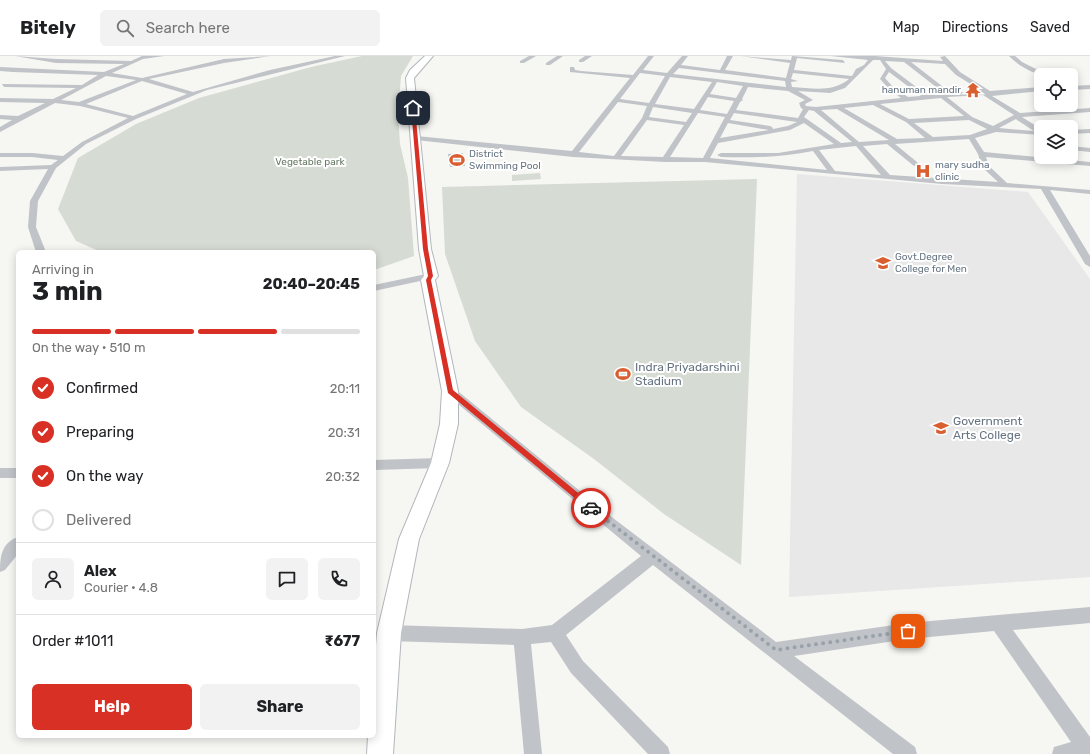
<!DOCTYPE html>
<meta charset="utf-8">
<style>
body{margin:0;font-family:Rubik,sans-serif;background:#f2f2f2;color:#202124;height:100vh;display:flex;flex-direction:column;font-size:15px;white-space:nowrap}
*{box-sizing:border-box;margin:0}
p{font-size:13px;color:#757577}
.icon{flex:none;width:22px;height:22px;fill:none;stroke:currentColor;stroke-width:2;stroke-linecap:round;stroke-linejoin:round}
.map{position:relative;flex:1;overflow:hidden}
.panel{position:absolute;left:16px;top:194px;width:360px;height:488px;display:flex;flex-direction:column;background:#fff;border-radius:6px;box-shadow:0 2px 10px #0003}
.panel>*{flex:none}
.tools{position:absolute;left:1034px;top:12px;display:grid;gap:8px}
.tools a{display:grid;place-items:center;width:44px;height:44px;border-radius:6px;background:#fff;box-shadow:0 2px 10px #0003;font-size:20px}
.pin{position:absolute;display:grid;place-items:center;width:34px;height:34px;color:#fff;margin:-17px;border-radius:8px;box-shadow:0 2px 6px #0006}
.courier{position:absolute;display:grid;place-items:center;width:40px;height:40px;margin:-20px;border:3px solid #d93025;border-radius:50%;background:#fff;color:#222;box-shadow:0 1px 5px #0007}
.summary em{font-style:normal;font-weight:700}
.summary div{display:flex;flex-direction:column-reverse}
.summary{display:flex;align-items:center;justify-content:space-between;height:68px;padding:0 16px}
h1{font-size:26px;font-weight:700;line-height:30px}
.bar{display:grid;grid-template-columns:repeat(4,1fr);gap:6px 4px;align-content:center;height:48px;padding:0 16px}
.bar i{height:5px;border-radius:3px;background:#e0e0e0}
.bar .on{background:#d93025}
.bar p{grid-column:span 4}
.line{display:flex;align-items:center;gap:10px;padding:0 16px;border-top:1px solid #e0e0e0}
.line div{flex:1}
.round{display:grid;place-items:center;flex:none;width:42px;height:42px;border-radius:6px;background:#f2f2f2}
ol{padding:0 16px;list-style:none}
li{display:flex;align-items:center;gap:12px;height:44px}
li p{margin-inline-start:auto}
li .icon{padding:4px;border-radius:50%;background:#d93025;color:#fff;stroke-width:4}
li:last-child{color:#757577}
li i{width:22px;height:22px;border:2px solid #e0e0e0;border-radius:50%}
.primary-button{display:flex;gap:8px;margin-top:auto;padding:8px 16px}
.primary-button a{flex:1;height:46px;border-radius:6px;background:#d93025;color:#fff;font-size:16px;font-weight:700;line-height:46px;text-align:center}
.primary-button a+a{background:#f2f2f2;color:#202124}
header{display:flex;align-items:center;gap:24px;box-sizing:border-box;height:56px;padding:0 20px;background:#fff;border-bottom:1px solid #e0e0e0}
header strong{font-size:19px}
nav{display:flex;gap:22px;margin-inline-start:auto;font-size:14px}
.search{width:280px;height:36px;background:#f2f2f2;display:flex;align-items:center;gap:10px;box-sizing:border-box;padding:0 14px;border-radius:6px;color:#757577;font-size:15px}
.map>svg:first-child{display:block}
.built{fill:#e7e8e7}
.green{fill:#d6dbd3}
.water{fill:#b9c3c8}
.lines{fill:none;stroke-linecap:round;stroke-linejoin:round}
.secondary-casing{stroke:#b2b7bc;stroke-width:2}
.minor{fill:#c0c3c7;fill-rule:evenodd}
.secondary{fill:#fff;fill-rule:evenodd}
.route{fill:#d93025}
.done{stroke:#99a2aa;stroke-width:4;stroke-dasharray:0 7.2}
.labels{text-anchor:middle;dominant-baseline:central;stroke-width:4;stroke-linejoin:round;paint-order:stroke}
.far-poi-label{font-size:10px;fill:#677583;stroke:#fff;text-anchor:start}
.far-park-label{font-size:10px;fill:#697a66;stroke:#fff}
.poi-label{font-size:12px;fill:#677583;stroke:#fff;text-anchor:start}
</style>
<header>
<strong>Bitely</strong>
<div class="search"><svg class="icon" aria-label="search" viewBox="0 0 24 24"><circle cx="10" cy="10" r="6"/><path d="M15 15l6 6"/></svg>Search here</div>
<nav><a>Map</a><a>Directions</a><a>Saved</a></nav>
</header>
<div class="map">
<svg width="1090" height="698" viewBox="0 0 1090 698">
<rect width="100%" height="100%" fill="#f6f6f3"/>
<path class="built" d="M797 118 1028 136 1090 223V521L789 541Z"/>
<g class="green">
<path d="M362 0H413L401 20 398 58 400 88 408 122 414 200 374 214V196H101L76 185 58 153 78 102 136 68 199 42 311 11Z"/>
<path d="M540 117 541 123 512 125V119Z"/>
<path d="M757 123 741 509 664 458 594 403 521 351 475 285 445 198 442 131Z"/>
</g>
<path class="water" d="M463 97 465 110 450 111 448 98Z"/>
<g class="lines">
<g class="secondary-casing">
<path id="secondary" d="M425 0H433L414 22 431 193 438 220 435 224 458 335V368L449 407 419 483 401 577 393 698H367L368 680H374V615L377 577 399 483 431 407 440 368 442 335 421 224 424 220 419 193 406 22 410 14Z"/>
</g>
<g class="minor">
<path d="M15 0 56 3 131 5 142 0H164L143 3 112 17 142 22 224 3 270 0 224 7 149 23 193 36 270 14 335 0H345L207 34 136 63 86 88 56 112 38 145 36 171 46 196H36L28 171 30 145 48 113 0 115V111L51 109 58 104 32 101H0V97H32L63 100 82 86 128 62 80 50 55 47 0 76V71L12 64 0 63V59L18 60 45 47 0 46V42L53 43 76 32 4 31 2 28 82 29 98 19 13 16 0 15V11L104 16 124 8 56 7ZM106 20 136 24 79 46 61 44ZM142 25 187 38 133 60 86 48Z"/>
<path d="M529 0H536L524 7H520V5Z"/>
<path d="M557 0H563L550 9H546V7Z"/>
<path d="M585 0H592L583 6H579V4Z"/>
<path d="M648 0H654L643 14 667 17 682 0H688L681 9 720 14 727 0H733L725 14 786 22 790 7 740 0 791 4 792 0 843 4 845 7 797 2 794 14 852 20 856 13 864 9 868 4 831 0H875L943 5 940 1 945 0 960 16 990 35 1041 31V35L992 40 1020 57 1090 52V56L1022 61 1041 73V79L996 76 975 82 984 96 1090 106V110L986 101 989 110 1007 127 1090 134V138L1050 134 1090 200V211L1085 208 1041 133 942 128 705 106H665L573 101 416 84 413 82 416 80 572 95 630 22 570 16V11H574L575 14 581 15 633 19ZM873 4H880L886 13 880 23 889 33 901 42 816 51 806 50 805 48 813 44 798 35 830 37 845 32ZM885 5 904 6 945 38 927 39 891 12ZM911 6 945 8 956 19 982 35 951 37ZM679 12 785 25 786 31 673 18ZM889 16 921 40 908 41 893 31 885 22ZM640 17 665 20 649 47 620 43ZM793 17 849 23C832 37 812 32 792 31L791 26 798 25 791 23ZM670 21 712 26 694 53 655 48ZM717 26 743 30 736 42 710 38ZM748 31 788 35 805 44 799 47 801 52 803 53 798 62 736 54 740 46 743 44 742 43ZM983 39 1014 59 993 70 972 61 947 41ZM708 41 734 45 727 58 700 54ZM941 42 964 60 909 63 880 48ZM618 46 647 50 642 62 614 100 579 96ZM873 49 906 66 925 82 897 83 844 52ZM653 51 692 57 686 66 649 61ZM837 53 889 84 859 86 821 54ZM809 54 814 55 852 86 841 87 804 61ZM698 57 725 61 703 102 670 101ZM734 57 797 66 788 70 773 73 772 71 770 70 730 64ZM1016 63 1017 64 1034 75 999 72ZM647 64 684 69 663 101 621 100ZM969 64 987 73 970 79 933 81 914 67ZM728 67 769 74 720 82ZM804 67 834 88 778 97H721L717 99 721 101C753 102 782 101 813 95L827 114 710 102 718 87 790 74ZM969 83 978 98 982 111 998 126 890 119 863 90 887 88 914 110 918 108 917 106 895 88ZM856 90 881 119 835 115 819 94Z"/>
<path d="M1009 0H1015L1022 6 1048 19C1034 19 1019 10 1009 0Z"/>
<path d="M1090 29V33L1071 34V30Z"/>
<path d="M1090 73V77L1071 78V74Z"/>
<path d="M1071 90 1090 92V96L1071 94Z"/>
<path d="M431 217 434 218V222L374 235V229Z"/>
<path d="M450 331 454 332 613 462 776 586 908 567 1090 551V567L1013 574 1090 681V698H1052L1054 691 1071 686 994 575 908 583 794 600 915 691 917 698H893L653 509 566 579 583 605 668 691 670 698H648L571 617 551 586 531 588 542 698H524L514 589 389 585 383 583 381 577 383 571 389 569 522 573 552 569 641 500 446 338 444 335Z"/>
<path d="M440 402 445 403 447 407 445 411 440 412 374 414V404Z"/>
<rect x="0" y="412" width="18" height="10"/>
<path d="M18 481V498L5 514 0 516C0 501 1 487 18 481Z"/>
</g>
<use href="#secondary" class="secondary"/>
</g>
<path class="route" d="M413 51 415 52 428 193 433 220 431 224 453 334 594 450V454H589L448 337 426 224 428 220 423 193 411 52Z"/>
<g class="lines">
<path class="done" d="M591 452 776 594 908 575"/>
</g>
<defs>
<g id="temple-bare" transform="scale(1.2)"><path d="M0-6L5-2H3V0L6.5 2.5H4V6H1.5V3h-3V6H-4V2.5H-6.5L-3 0V-2H-5Z" fill="#da5f30" stroke="#fff" stroke-width="2.5" paint-order="stroke"/></g>
<g id="stadium-bare" transform="scale(1.2)"><path d="M0-5a6.5 5 0 1 0 0 10a6.5 5 0 1 0 0-10ZM-3.5-1.8h7v3.6h-7Z" fill="#da5f30" stroke="#fff" stroke-width="2.5" paint-order="stroke"/></g>
<g id="hospital-bare" transform="scale(1.2)"><path d="M-5-5h3v3.5h4V-5h3V5h-3V1.5h-4V5h-3Z" fill="#da5f30" stroke="#fff" stroke-width="2.5" paint-order="stroke"/></g>
<g id="university-bare" transform="scale(1.2)"><path d="M0-5L7-2L0 1L-7-2ZM-4 1L0 2.5L4 1V4Q0 6-4 4Z" fill="#da5f30" stroke="#fff" stroke-width="2.5" paint-order="stroke"/></g>
</defs>
<g fill-rule="evenodd">
<use href="#temple-bare" x="973" y="34"/>
<use href="#stadium-bare" x="457" y="104"/>
<use href="#hospital-bare" x="923" y="115"/>
<use href="#university-bare" x="883" y="207"/>
<use href="#stadium-bare" x="623" y="318"/>
<use href="#university-bare" x="941" y="372"/>
</g>
<g class="labels">
<g class="far-poi-label">
<text x="961" y="34" text-anchor="end">hanuman mandir</text>
<text x="469" y="98">District<tspan x="469" dy="12">Swimming Pool</tspan></text>
<text x="935" y="109">mary sudha<tspan x="935" dy="12">clinic</tspan></text>
<text x="895" y="201">Govt.Degree<tspan x="895" dy="12">College for Men</tspan></text>
</g>
<g class="far-park-label">
<text x="310" y="106">Vegetable park</text>
</g>
<g class="poi-label">
<text x="635" y="311">Indra Priyadarshini<tspan x="635" dy="14">Stadium</tspan></text>
<text x="953" y="365">Government<tspan x="953" dy="14">Arts College</tspan></text>
</g>
</g>
</svg>
<div class="tools">
<a><svg class="icon" aria-label="locate" viewBox="0 0 24 24"><circle cx="12" cy="12" r="6"/><path d="M12 2v4M12 18v4M2 12h4M18 12h4"/></svg></a>
<a><svg class="icon" aria-label="layers" viewBox="0 0 24 24"><path d="M12 4l9 5-9 5-9-5zM3 14l9 5 9-5"/></svg></a>
</div>
<div class="pin" style="left:908px;top:575px;background:#ea580c"><svg class="icon" aria-label="bag" viewBox="0 0 24 24"><path d="M5 8h14l-1 12H6zM9 8a3 3 0 0 1 6 0"/></svg></div>
<div class="pin" style="left:413px;top:52px;background:#1f2937"><svg class="icon" aria-label="home" viewBox="0 0 24 24"><path d="M3 11l9-7 9 7M6 9v11h12V9"/></svg></div>
<div class="courier" style="left:591px;top:452px"><svg class="icon" aria-label="car" viewBox="0 0 24 24"><path d="M5 17H2v-5l4-1 3-4h7l3 4 3 1v5h-3M9 17h6M6 11h13"/><circle cx="7" cy="17" r="2"/><circle cx="17" cy="17" r="2"/></svg></div>
<section class="panel">
<div class="summary"><div><h1>3 min</h1><p>Arriving in</p></div><em>20:40–20:45</em></div>
<div class="bar"><i class="on"></i><i class="on"></i><i class="on"></i><i></i><p>On the way · 510 m</p></div>
<ol>
<li><svg class="icon" aria-label="check" viewBox="0 0 24 24"><path d="M5 12l5 5 9-10"/></svg>Confirmed<p>20:11</p></li>
<li><svg class="icon" aria-label="check" viewBox="0 0 24 24"><path d="M5 12l5 5 9-10"/></svg>Preparing<p>20:31</p></li>
<li><svg class="icon" aria-label="check" viewBox="0 0 24 24"><path d="M5 12l5 5 9-10"/></svg>On the way<p>20:32</p></li>
<li><i></i>Delivered</li>
</ol>
<div class="line" style="height:72px"><a class="round"><svg class="icon" aria-label="person" viewBox="0 0 24 24"><circle cx="12" cy="8" r="4"/><path d="M4 21q1-7 8-7t8 7"/></svg></a><div><b>Alex</b><p>Courier · 4.8</p></div><a class="round"><svg class="icon" aria-label="chat" viewBox="0 0 24 24"><path d="M4 5h16v11H9l-5 4z"/></svg></a><a class="round"><svg class="icon" aria-label="phone" viewBox="0 0 24 24"><path d="M5 4h4l2 5-3 2q2 4 5 5l2-3 5 2v4C11 20 4 13 5 4z"/></svg></a></div>
<div class="line" style="height:52px"><div>Order #1011</div><b>₹677</b></div>
<div class="primary-button"><a>Help</a><a>Share</a></div>
</section>
</div>
